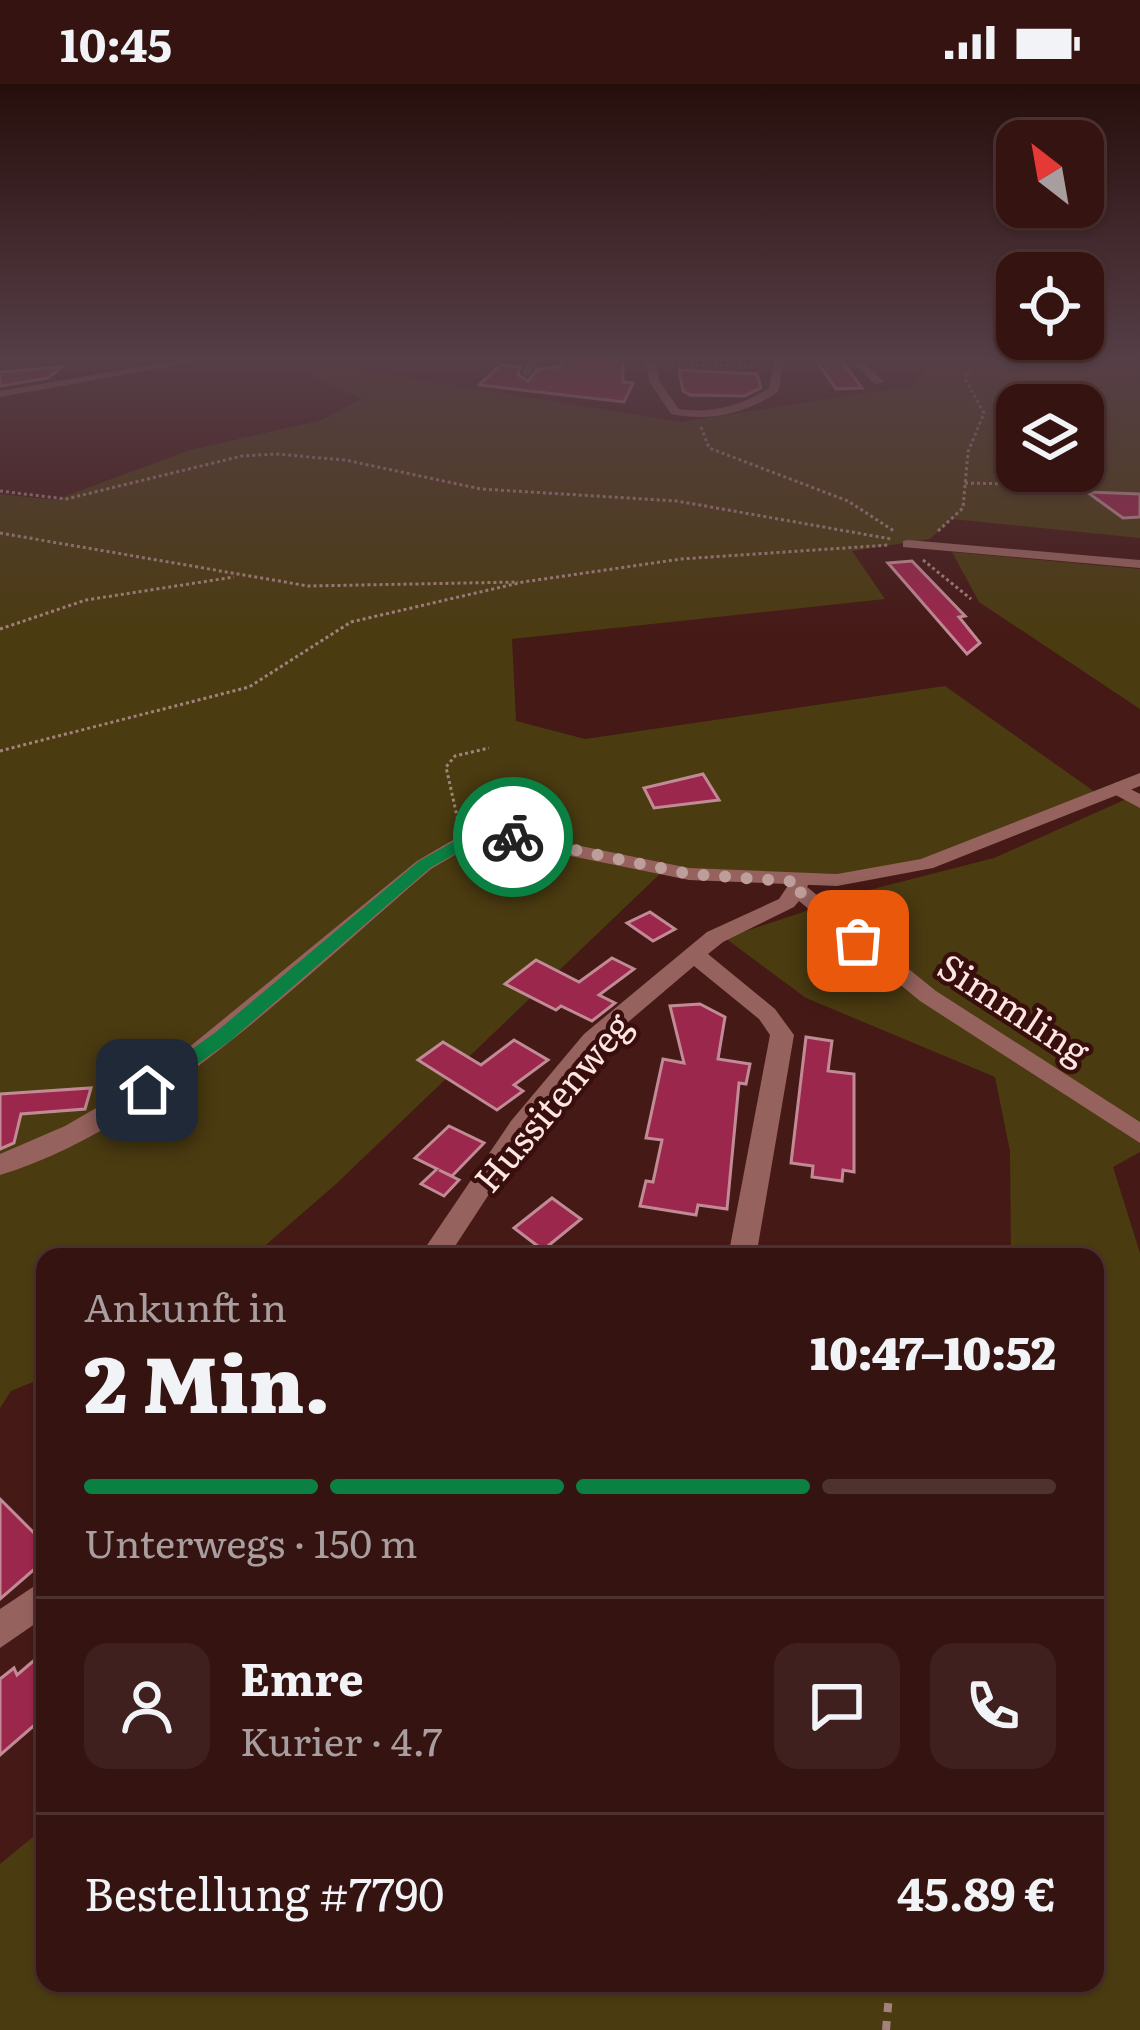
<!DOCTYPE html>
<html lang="de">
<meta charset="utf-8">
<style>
body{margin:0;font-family:Literata,serif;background:#3f201e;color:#f1f3f6;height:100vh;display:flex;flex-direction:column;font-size:45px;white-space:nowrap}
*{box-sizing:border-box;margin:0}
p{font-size:39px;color:#a99e9f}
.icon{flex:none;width:66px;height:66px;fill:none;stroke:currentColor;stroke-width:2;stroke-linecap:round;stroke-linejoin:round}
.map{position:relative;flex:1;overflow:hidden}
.drawer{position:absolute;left:36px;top:1164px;width:1068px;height:744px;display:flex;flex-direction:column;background:#341310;border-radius:24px;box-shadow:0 3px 9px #0004,0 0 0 3px #4e3230}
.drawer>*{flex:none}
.needle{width:78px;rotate:329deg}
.buttons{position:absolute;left:996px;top:36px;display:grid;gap:24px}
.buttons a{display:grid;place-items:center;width:108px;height:108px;border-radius:24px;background:#341310;box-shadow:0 3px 9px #0004,0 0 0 3px #4e3230;font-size:60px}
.pin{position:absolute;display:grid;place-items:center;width:102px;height:102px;color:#fff;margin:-51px;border-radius:24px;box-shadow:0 6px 18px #0006}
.courier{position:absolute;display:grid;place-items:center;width:120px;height:120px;margin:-60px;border:9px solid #0b8043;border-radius:50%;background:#fff;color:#222;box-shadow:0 3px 15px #0007}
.overview em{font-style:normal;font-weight:800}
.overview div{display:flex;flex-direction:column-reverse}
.overview{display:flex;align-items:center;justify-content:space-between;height:204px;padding:0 48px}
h1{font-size:78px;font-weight:800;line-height:90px}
.bar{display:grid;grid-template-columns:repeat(4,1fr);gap:18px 12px;align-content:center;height:144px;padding:0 48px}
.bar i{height:15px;border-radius:9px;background:#4e3230}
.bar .on{background:#0b8043}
.bar p{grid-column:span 4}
.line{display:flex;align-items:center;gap:30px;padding:0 48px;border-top:3px solid #4e3230}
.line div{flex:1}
.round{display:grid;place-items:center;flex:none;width:126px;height:126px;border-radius:24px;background:#3f201e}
.status{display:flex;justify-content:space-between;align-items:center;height:84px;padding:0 60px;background:#341310;direction:ltr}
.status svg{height:33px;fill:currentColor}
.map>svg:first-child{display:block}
.green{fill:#4b3b11;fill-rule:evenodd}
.building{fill:#9b274c;stroke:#c18b95;stroke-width:3}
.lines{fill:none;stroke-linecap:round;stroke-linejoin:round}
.path-far1{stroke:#a3827e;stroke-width:3;stroke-dasharray:3 3;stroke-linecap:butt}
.path{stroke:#a3827e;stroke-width:8;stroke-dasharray:9 9;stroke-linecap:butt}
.minor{fill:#96625d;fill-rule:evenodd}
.tertiary{fill:#96625d;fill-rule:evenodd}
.route{fill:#0b8043}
.done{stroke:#bd9e9a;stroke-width:12;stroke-dasharray:0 21.6}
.labels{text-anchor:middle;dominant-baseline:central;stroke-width:9;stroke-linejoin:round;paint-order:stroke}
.street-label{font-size:36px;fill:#fde5e1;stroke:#390f0d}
</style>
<div class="status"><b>10:45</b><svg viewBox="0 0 49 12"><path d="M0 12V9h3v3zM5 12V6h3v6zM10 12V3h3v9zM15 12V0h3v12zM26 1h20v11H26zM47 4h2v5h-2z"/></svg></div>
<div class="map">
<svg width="1140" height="1946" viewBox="0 0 1140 1946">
<rect width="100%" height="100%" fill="#451916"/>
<g class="green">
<path d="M231 276H357L351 285 682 338 910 302 937 276H1140V454L952 435 930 455 852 467 885 515 512 555 516 637 585 655 945 602 1095 708 912 779 839 790 665 785 336 1100 252 1173H45V1293L11 1307 0 1324V1087L108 1040 438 777 467 761 501 754 564 755 491 746 452 756 218 951 105 1028 98 1003 97 1028 0 1076V410L55 416 190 366 322 336 362 315 299 286ZM1017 321H1083V387H1017Z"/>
<path d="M952 468 1140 485V625L979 518Z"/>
<path d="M1140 709V1068L1113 1083 1140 1169V1946H0V1780L45 1743V1899H1095V1173H1011L1010 1067 995 993 806 914 725 854 869 806 994 774Z"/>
</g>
<g class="building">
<path d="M564 276H623V298L633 299 624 318 479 301 501 281 520 283 518 291 528 297 538 285 559 283Z"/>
<path d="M816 276H841L862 304 836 305Z"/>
<path d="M62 283 48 294 0 302V288Z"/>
<path d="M679 286 757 290 761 304 744 312 690 311 683 307Z"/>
<path d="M1087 408 1140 410V433L1123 434Z"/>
<path d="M912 477 965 532 959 533 980 559 967 570 888 479Z"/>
<path d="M703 690 719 716 654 724 644 704Z"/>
<path d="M650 828 675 845 653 857 627 839Z"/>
<path d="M612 874 634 885 599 911 615 919 592 937 561 922 556 926 505 900 536 876 579 898Z"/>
<path d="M700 920 725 933 718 975 750 980 746 1000 739 999 727 1125 698 1121 696 1131 640 1122 646 1097 653 1098 662 1056 646 1054 663 975 684 979 670 922Z"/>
<path d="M806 953 832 957 828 987 854 990V1088L843 1086 842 1097 812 1093 813 1082 791 1079Z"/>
<path d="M514 956 548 976 514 1001 523 1007 497 1026 418 976 443 958 481 981Z"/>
<path d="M91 1004 85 1025 21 1030 14 1059 0 1065V1010Z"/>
<path d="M449 1042 484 1059 452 1092 439 1086 459 1096 444 1112 421 1100 437 1085 415 1074Z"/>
<path d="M552 1114 581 1135 543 1166 514 1144Z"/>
<path d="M0 1415 45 1460V1476L0 1515Z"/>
<path d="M45 1567V1632L0 1671V1595L14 1584 17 1591Z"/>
</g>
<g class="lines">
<g class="path-far1">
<path d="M672 281 762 282"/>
<path d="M701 343 709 364 848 417 894 447"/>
<path d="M965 399 1011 400 1000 393"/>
<path d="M0 407 66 415 242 372 276 370 345 376 481 405 677 417 891 455"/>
<path d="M938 447 963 424 968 368 984 329 965 295 975 276"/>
<path d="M0 449 308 502 518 498"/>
<path d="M923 476 971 515"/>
<path d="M0 545 86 516 234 493"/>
<path d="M0 667 249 603 351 538 523 498 681 475 889 461"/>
<path d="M459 741 446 683 455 672 489 664"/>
</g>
<path class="path" d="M886 1946 890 1899"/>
<g class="minor">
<path d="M180 276H205L0 313V307Z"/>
<path d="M529 276H539L527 293 522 290Z"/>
<path d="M646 276H656L659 297 679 325C712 330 741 322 769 304L775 276H785L778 308C744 330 710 338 671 330L649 297Z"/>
<path d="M849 276H861L884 298 875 300Z"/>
<path d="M908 456 1140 476V484L903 463V457Z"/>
<path d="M1117 698 1140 710V724L1110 708 1108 704Z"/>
<path d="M800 792 810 798 807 803 936 907 1140 1038V1059L920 917 799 817 794 823 723 858 708 870 775 925 794 951 756 1173H728L770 951 759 935 694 882 600 962 529 1049 448 1173H419L511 1037 584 950 707 848 779 815 793 794Z"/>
<path d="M45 1495V1533L0 1564V1525Z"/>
</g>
<path class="tertiary" d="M1140 689V702L933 784 837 802 689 796 502 758 470 762 431 785C308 889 155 1044 0 1091V1070L65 1042 160 987 417 777 458 753 502 746 689 784 837 790 921 775Z"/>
</g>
<linearGradient id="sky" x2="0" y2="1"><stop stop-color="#260e0c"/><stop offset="0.5" stop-color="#563e47"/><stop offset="1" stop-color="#563e47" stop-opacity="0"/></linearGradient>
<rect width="1140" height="549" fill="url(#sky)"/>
<path class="route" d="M513 748 519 756 469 762 430 784 230 957 154 1011H140V1002L216 948 419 777 460 754Z"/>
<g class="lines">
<path class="done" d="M513 753 689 790 800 798 799 807 858 857"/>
</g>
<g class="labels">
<g class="street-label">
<text transform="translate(1015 923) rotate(33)">Simmling</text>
<text transform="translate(551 1017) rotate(-50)">Hussitenweg</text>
</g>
</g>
</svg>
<div class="buttons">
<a><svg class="needle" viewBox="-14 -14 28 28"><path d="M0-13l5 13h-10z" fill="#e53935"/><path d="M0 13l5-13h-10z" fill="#a99e9f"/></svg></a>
<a><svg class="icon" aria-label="locate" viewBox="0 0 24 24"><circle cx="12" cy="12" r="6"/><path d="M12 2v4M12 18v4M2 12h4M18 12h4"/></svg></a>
<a><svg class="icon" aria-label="layers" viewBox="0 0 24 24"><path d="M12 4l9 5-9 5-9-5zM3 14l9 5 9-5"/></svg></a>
</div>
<div class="pin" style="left:858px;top:857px;background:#ea580c"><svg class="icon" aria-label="bag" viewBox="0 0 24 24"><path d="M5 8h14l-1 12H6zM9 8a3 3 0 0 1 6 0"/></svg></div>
<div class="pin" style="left:147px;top:1006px;background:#1f2937"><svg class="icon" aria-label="home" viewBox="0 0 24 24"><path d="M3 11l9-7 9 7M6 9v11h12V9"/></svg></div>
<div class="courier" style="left:513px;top:753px"><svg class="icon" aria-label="bike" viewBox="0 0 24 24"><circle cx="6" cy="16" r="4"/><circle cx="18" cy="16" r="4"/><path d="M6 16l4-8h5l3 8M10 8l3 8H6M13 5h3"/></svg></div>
<section class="drawer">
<div class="overview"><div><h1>2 Min.</h1><p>Ankunft in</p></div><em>10:47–10:52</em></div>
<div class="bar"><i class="on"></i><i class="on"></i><i class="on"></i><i></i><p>Unterwegs · 150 m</p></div>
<div class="line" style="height:216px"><a class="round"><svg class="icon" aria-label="person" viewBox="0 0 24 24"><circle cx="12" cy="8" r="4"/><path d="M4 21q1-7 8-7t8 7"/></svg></a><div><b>Emre</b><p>Kurier · 4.7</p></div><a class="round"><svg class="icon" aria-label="chat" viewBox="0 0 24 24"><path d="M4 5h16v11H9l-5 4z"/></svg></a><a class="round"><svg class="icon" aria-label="phone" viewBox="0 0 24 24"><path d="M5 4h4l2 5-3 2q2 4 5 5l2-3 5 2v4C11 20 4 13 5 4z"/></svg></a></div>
<div class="line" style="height:156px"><div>Bestellung #7790</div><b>45.89 €</b></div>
</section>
</div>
